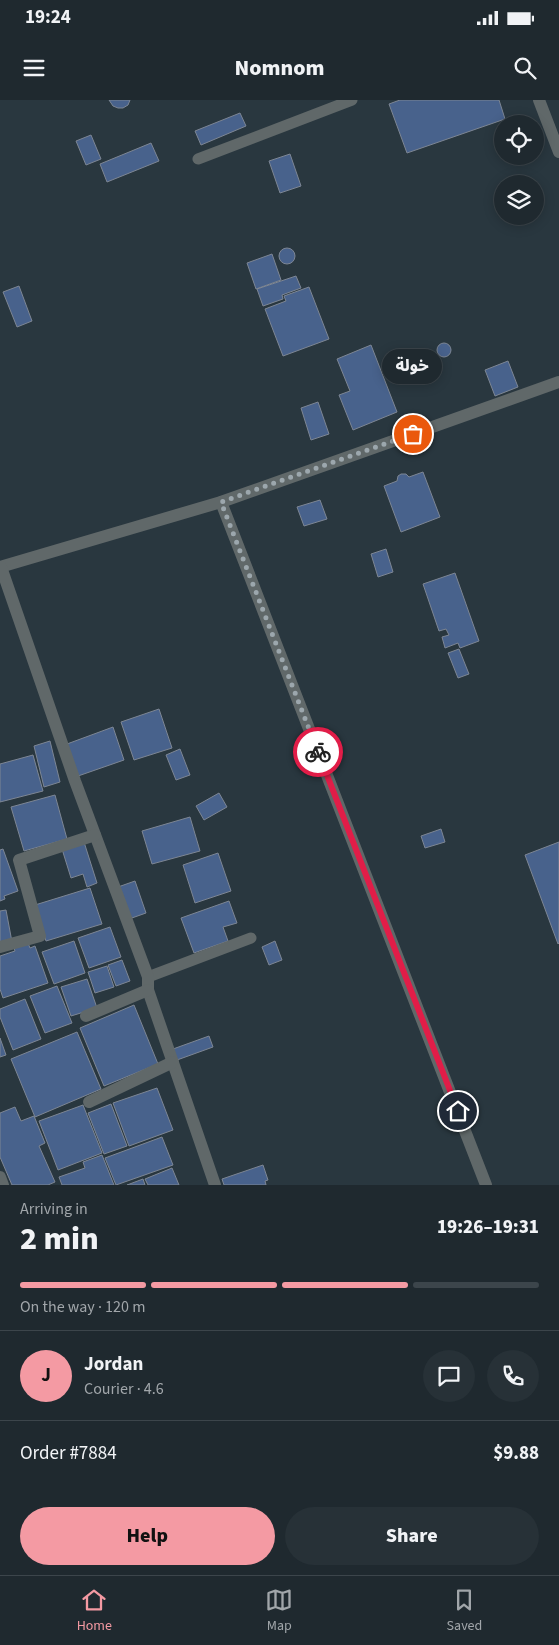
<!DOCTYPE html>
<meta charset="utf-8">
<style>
body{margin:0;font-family:"Source Sans 3","Noto Sans Arabic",sans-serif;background:#273137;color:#f1f3f6;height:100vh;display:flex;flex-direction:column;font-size:19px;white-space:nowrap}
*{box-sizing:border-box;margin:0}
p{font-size:16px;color:#a1a6aa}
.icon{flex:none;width:28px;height:28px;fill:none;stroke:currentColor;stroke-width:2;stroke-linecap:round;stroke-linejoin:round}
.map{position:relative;height:1085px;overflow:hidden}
.drawer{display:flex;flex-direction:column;background:#1f292f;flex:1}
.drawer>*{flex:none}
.controls{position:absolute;left:494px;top:15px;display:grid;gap:10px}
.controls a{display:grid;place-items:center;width:50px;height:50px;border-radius:50%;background:#1f292f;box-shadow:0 2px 12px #0003,0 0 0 1px #3c454b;font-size:25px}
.pin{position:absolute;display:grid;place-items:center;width:42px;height:42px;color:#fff;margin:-21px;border:2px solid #fff;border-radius:50%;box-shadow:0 1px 5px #0007}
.courier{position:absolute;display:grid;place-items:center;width:50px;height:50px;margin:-25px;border:4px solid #e11d48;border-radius:50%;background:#fff;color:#222;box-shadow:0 1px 6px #0007}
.bubble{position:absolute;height:35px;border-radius:18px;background:#1f292f;box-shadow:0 2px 12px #0003,0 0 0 1px #3c454b;font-size:16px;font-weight:800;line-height:35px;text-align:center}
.overview em{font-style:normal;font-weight:800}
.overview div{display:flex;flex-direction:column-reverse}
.overview{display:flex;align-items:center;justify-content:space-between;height:85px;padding:0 20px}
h1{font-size:32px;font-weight:800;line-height:38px}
.bar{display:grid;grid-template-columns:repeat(4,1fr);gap:8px 5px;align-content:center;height:60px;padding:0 20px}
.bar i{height:6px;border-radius:4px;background:#3c454b}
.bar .on{background:#f49aa3}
.bar p{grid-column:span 4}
.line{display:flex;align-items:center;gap:12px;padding:0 20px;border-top:1px solid #3c454b}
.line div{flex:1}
.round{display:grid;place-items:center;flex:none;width:52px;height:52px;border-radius:26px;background:#273137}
.primary-button{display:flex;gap:10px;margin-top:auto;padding:10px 20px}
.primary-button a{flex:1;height:58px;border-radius:30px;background:#f49aa3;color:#111;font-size:20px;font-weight:800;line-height:58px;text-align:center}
.primary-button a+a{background:#273137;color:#f1f3f6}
.status{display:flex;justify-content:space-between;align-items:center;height:35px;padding:0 25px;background:#1f292f;direction:ltr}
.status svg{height:14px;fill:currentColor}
header{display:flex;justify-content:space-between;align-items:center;height:65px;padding:0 20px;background:#1f292f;font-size:22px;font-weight:800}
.menu{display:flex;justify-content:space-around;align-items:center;height:70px;border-top:1px solid #3c454b;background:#1f292f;font-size:14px;color:#a1a6aa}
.menu a{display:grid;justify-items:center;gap:2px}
.menu .on{color:#f49aa3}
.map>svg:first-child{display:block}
.building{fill:#48628c;stroke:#7d8694}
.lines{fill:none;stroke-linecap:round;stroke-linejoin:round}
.service{stroke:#606869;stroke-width:11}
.minor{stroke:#606869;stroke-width:12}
.done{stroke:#9ca7ad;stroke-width:5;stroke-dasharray:0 9}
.route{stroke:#e11d48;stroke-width:6}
</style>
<div class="status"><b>19:24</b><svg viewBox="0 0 49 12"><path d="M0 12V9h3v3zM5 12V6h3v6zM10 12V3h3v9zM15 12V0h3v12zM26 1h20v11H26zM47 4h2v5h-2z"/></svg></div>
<header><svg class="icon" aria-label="menu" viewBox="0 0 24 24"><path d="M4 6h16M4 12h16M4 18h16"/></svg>Nomnom<svg class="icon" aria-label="search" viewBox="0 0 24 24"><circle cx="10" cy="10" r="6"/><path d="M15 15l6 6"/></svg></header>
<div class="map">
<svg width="559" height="1085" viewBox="0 0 559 1085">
<rect width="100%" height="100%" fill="#29373f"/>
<g class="building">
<path d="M109 0H130L128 5 123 8H118L113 6Z"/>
<path d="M400 0H499L505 19 407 53 389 4Z"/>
<path d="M240 13 246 26 201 45 195 31Z"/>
<path d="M91 35 101 59 86 65 76 41Z"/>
<path d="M151 43 159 61 107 82 100 64Z"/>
<path d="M290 54 301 86 280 93 269 61Z"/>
<circle cx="287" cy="156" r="8"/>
<path d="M272 154 281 180 256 189 247 163Z"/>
<path d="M296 176 301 188 282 195 283 199 263 206 257 189Z"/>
<path d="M19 186 32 221 17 227 3 192Z"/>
<path d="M309 187 329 239 283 256 265 209 286 201 284 196Z"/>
<circle cx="444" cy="250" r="7"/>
<path d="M371 245 397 312 353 330 339 295 350 291 337 259Z"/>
<path d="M508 261 518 287 495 296 485 270Z"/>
<path d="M318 302 329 334 311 340 301 308Z"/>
<path d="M423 372 440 417 401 432 384 386 397 381 398 376 401 374H406L409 377Z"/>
<path d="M320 400 327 419 304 426 297 407Z"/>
<path d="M386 449 393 472 378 477 371 454Z"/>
<path d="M455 473 479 541 460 548 458 543 445 548 442 537 449 535 446 529 439 531 423 484Z"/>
<path d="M459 549 469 574 458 578 448 553Z"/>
<path d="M159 609 172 648 134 660 121 622Z"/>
<path d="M113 627 124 660 78 676 67 644Z"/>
<path d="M50 641 60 682 44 687 34 646Z"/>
<path d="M180 649 190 675 176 680 166 655Z"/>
<path d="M33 655 43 691 0 702V664Z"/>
<path d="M219 693 227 707 204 720 196 706Z"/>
<path d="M55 695 67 739 24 751 11 707Z"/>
<path d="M190 717 200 751 152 764 142 731Z"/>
<path d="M441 729 445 742 425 748 421 736Z"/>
<path d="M84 742 97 783 87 787 83 774 71 778 62 749Z"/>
<path d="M559 742V843L558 844 525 755Z"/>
<path d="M3 749 18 791 4 796 5 799 0 801V750Z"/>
<path d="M218 753 231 791 195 803 183 765Z"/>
<path d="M135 781 146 813 129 819 118 787Z"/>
<path d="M90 788 102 824 46 841 35 805Z"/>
<path d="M229 801 237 823 223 827 228 841 194 853 181 818Z"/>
<path d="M6 810 12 842 0 844V811Z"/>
<path d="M110 827 121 857 89 868 78 838Z"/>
<path d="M74 841 85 873 54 884 42 852Z"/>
<path d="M275 841 282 860 269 865 262 847Z"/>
<path d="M28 843 30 848 35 846 48 883 3 898 0 889V856L15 851 14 848Z"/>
<path d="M122 860 130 881 116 886 108 865Z"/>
<path d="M107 866 114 887 95 893 88 872Z"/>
<path d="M87 879 97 908 71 916 61 887Z"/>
<path d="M57 886 72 923 45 933 30 896Z"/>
<path d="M25 899 41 939 13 950 0 917V909Z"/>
<path d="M134 905 158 964 104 986 80 928Z"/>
<path d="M77 932 101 989 35 1017 11 959Z"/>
<path d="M209 936 213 947 177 960 173 949Z"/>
<path d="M0 938 6 955 0 957Z"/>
<path d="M157 988 173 1030 129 1046 113 1003Z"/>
<path d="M111 1004 127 1046 104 1054 88 1013Z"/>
<path d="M83 1005 102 1053 58 1070 39 1021Z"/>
<path d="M15 1007 21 1021 34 1016 45 1043 39 1046 55 1082 48 1085H12L0 1057V1013Z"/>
<path d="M162 1037 173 1065 116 1085 105 1058Z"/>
<path d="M102 1055 114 1085H62L59 1077 85 1068 83 1062Z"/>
<path d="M263 1065 268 1080 265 1081 266 1085H224L222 1079Z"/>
<path d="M172 1068 179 1085H148L145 1079Z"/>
<path d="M143 1079 145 1085H127Z"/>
</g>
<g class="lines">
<g class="service">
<path d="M198 59 352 0"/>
<path d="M148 877 251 838"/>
</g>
<g class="minor">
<path d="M539 0 559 52"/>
<path d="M221 402 486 1085"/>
<path d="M0 467 221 402 559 282"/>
<path d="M1 467 75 681 148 877V890L215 1085"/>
<path d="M0 847 40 836 19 760 95 735"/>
<path d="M86 916 148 890"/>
<path d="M89 1002 173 962"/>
<path d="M0 1077 3 1085"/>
</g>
</g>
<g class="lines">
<path class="done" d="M318 652 221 402 413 334"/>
<path class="route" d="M318 652 458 1011"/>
</g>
</svg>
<div class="controls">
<a><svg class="icon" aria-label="locate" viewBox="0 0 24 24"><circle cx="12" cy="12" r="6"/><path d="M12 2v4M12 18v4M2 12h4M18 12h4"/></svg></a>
<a><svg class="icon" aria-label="layers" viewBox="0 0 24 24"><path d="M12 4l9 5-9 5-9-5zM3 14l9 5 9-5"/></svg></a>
</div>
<div class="pin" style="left:413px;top:334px;background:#ea580c"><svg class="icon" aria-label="bag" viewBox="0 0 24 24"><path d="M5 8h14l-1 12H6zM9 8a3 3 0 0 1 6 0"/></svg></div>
<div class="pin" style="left:458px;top:1011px;background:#1f2937"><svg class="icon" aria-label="home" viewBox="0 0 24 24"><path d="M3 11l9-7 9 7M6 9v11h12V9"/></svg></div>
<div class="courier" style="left:318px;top:652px"><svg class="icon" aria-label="bike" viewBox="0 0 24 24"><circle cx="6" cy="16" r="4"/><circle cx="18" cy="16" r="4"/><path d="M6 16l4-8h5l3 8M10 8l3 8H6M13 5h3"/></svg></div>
<div class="bubble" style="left:382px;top:249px;width:60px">خولة</div>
</div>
<section class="drawer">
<div class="overview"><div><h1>2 min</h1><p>Arriving in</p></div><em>19:26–19:31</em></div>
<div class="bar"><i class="on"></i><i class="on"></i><i class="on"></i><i></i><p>On the way · 120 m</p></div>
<div class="line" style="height:90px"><b class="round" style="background:#f49aa3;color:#111">J</b><div><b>Jordan</b><p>Courier · 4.6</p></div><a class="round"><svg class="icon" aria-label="chat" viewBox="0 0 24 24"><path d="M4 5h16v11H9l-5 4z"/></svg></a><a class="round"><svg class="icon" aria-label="phone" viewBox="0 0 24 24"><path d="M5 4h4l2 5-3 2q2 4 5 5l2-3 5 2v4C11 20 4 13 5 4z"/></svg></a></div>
<div class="line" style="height:65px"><div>Order #7884</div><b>$9.88</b></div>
<div class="primary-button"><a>Help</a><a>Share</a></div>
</section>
<nav class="menu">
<a class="on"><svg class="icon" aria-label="home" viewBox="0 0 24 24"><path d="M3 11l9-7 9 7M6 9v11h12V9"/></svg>Home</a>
<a><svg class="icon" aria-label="map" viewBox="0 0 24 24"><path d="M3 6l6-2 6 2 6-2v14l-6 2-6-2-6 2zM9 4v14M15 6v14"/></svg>Map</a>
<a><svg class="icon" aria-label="saved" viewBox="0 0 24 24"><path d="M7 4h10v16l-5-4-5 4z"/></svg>Saved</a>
</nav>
